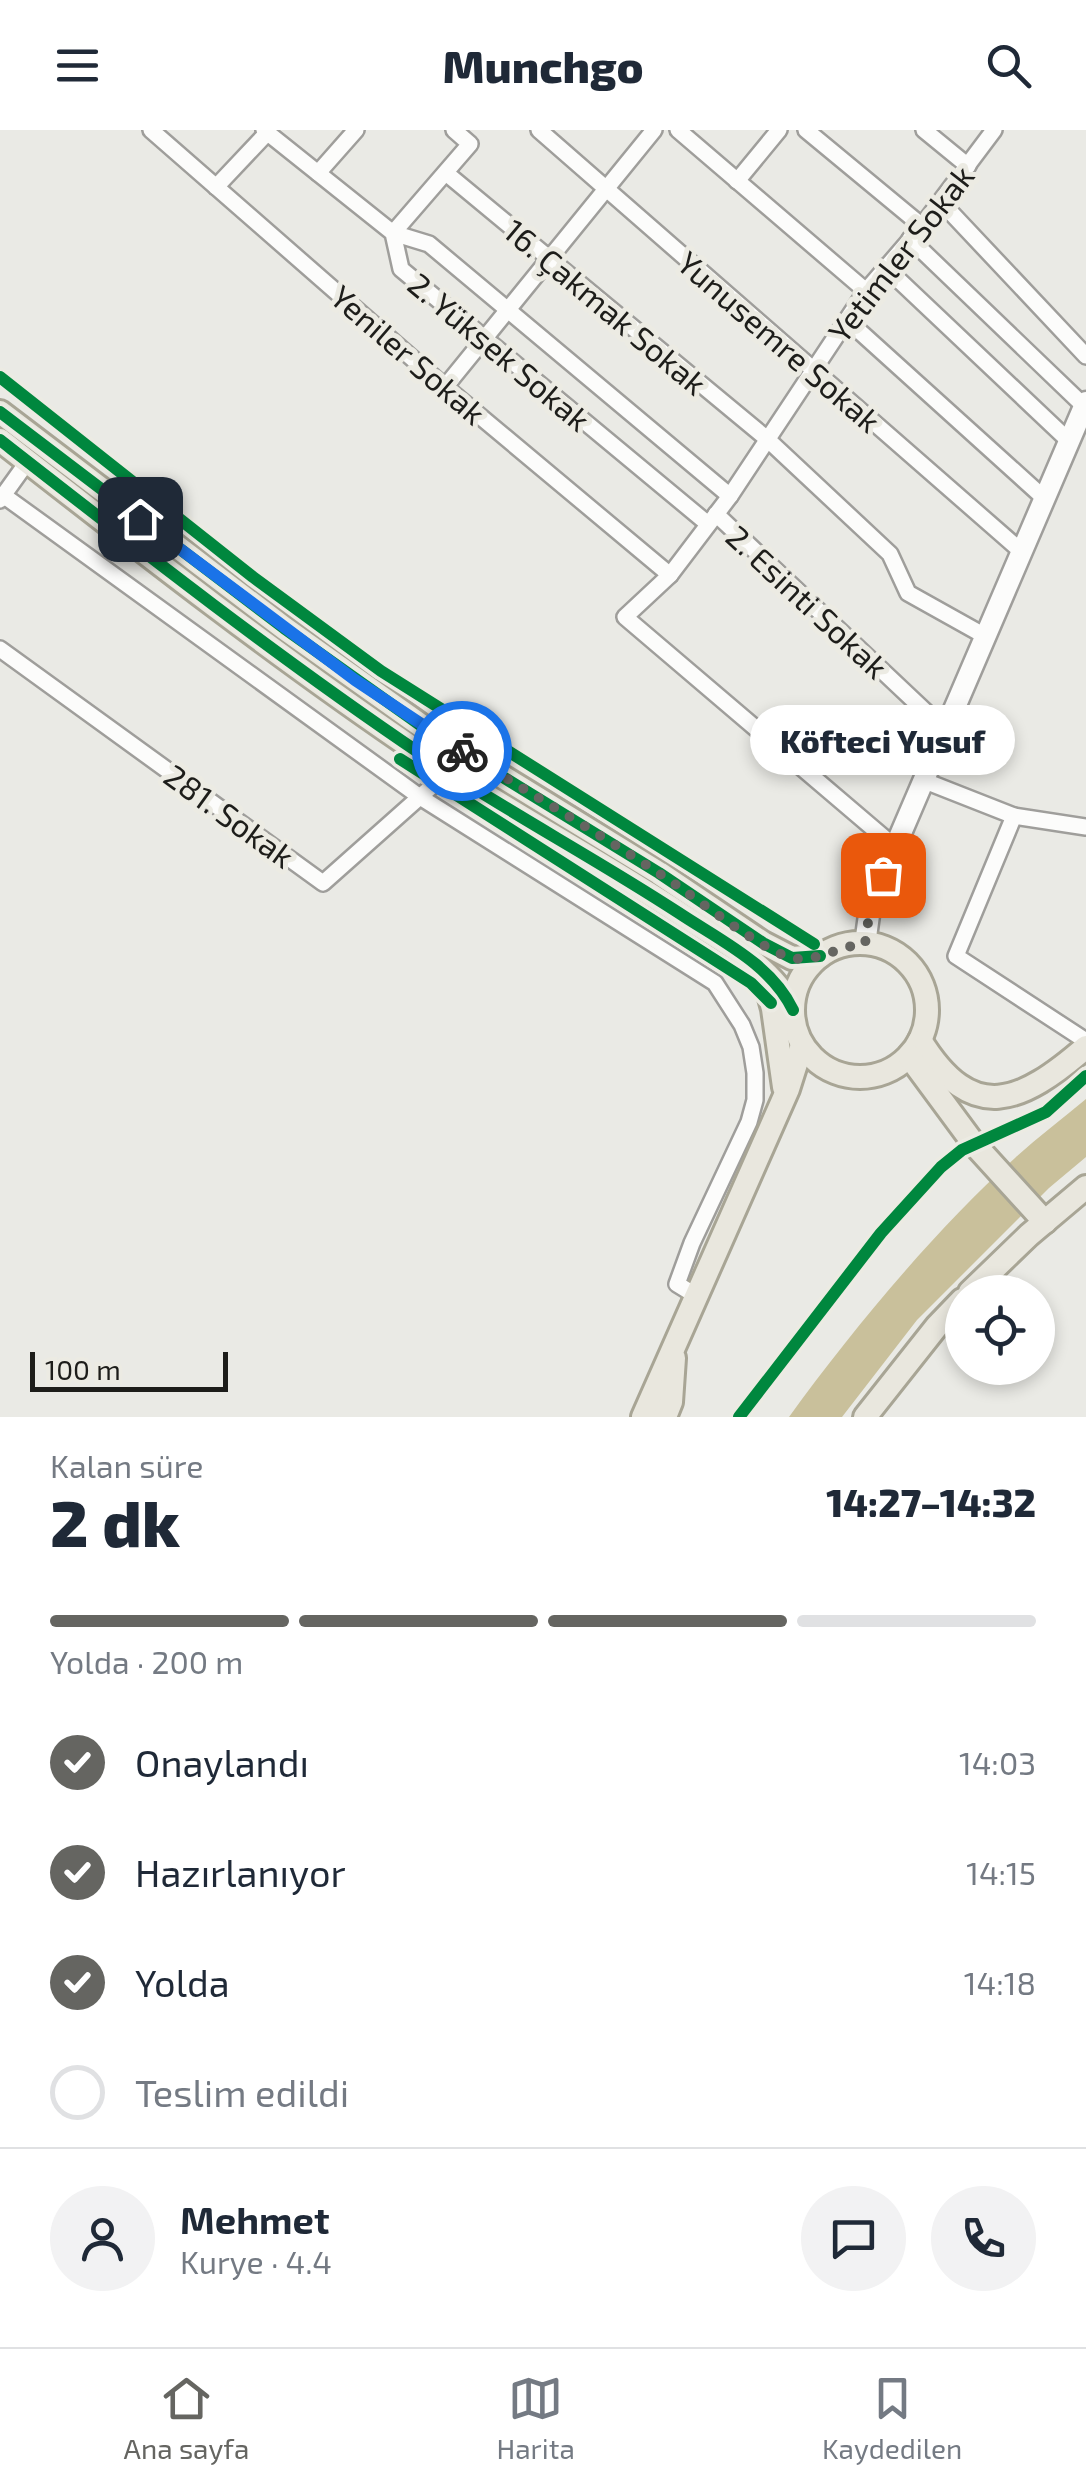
<!DOCTYPE html>
<html lang="tr">
<meta charset="utf-8">
<style>
body{margin:0;font-family:"Exo 2",sans-serif;background:#f2f2f3;color:#1f2937;height:100vh;display:flex;flex-direction:column;font-size:38px;white-space:nowrap}
*{box-sizing:border-box;margin:0}
p{font-size:32px;color:#747a83}
.icon{flex:none;width:55px;height:55px;fill:none;stroke:currentColor;stroke-width:2;stroke-linecap:round;stroke-linejoin:round}
.map{position:relative;height:1287px;overflow:hidden}
.side{display:flex;flex-direction:column;background:#fff;flex:1}
.side>*{flex:none}
.controls{position:absolute;left:945px;top:1145px;display:grid;gap:20px}
.controls a{display:grid;place-items:center;width:110px;height:110px;border-radius:50%;background:#fff;box-shadow:0 5px 15px #0003;font-size:50px}
.scale{position:absolute;left:30px;bottom:25px;width:198px;box-sizing:border-box;padding-left:10px;border:5px solid #1d1d1a;border-top:0;font-size:28px;line-height:35px;white-space:nowrap;color:#1d1d1a;-webkit-text-stroke:8px #ecebe3;paint-order:stroke}
.pin{position:absolute;display:grid;place-items:center;width:85px;height:85px;color:#fff;margin:-42px;border-radius:20px;box-shadow:0 5px 15px #0006}
.courier{position:absolute;display:grid;place-items:center;width:100px;height:100px;margin:-50px;border:8px solid #1a73e8;border-radius:50%;background:#fff;color:#222;box-shadow:0 2px 12px #0007}
.bubble{position:absolute;height:70px;border-radius:35px;background:#fff;box-shadow:0 5px 15px #0003;font-size:32px;font-weight:800;line-height:70px;text-align:center}
.head em{font-style:normal;font-weight:800}
.head div{display:flex;flex-direction:column-reverse}
.head{display:flex;align-items:center;justify-content:space-between;height:170px;padding:0 50px}
h1{font-size:65px;font-weight:800;line-height:75px}
.bar{display:grid;grid-template-columns:repeat(4,1fr);gap:15px 10px;align-content:center;height:120px;padding:0 50px}
.bar i{height:12px;border-radius:8px;background:#e0e1e3}
.bar .on{background:#656561}
.bar p{grid-column:span 4}
.line{display:flex;align-items:center;gap:25px;padding:0 50px;border-top:2px solid #e0e1e3}
.line div{flex:1}
.round{display:grid;place-items:center;flex:none;width:105px;height:105px;border-radius:52px;background:#f2f2f3}
ol{padding:0 50px;list-style:none}
li{display:flex;align-items:center;gap:30px;height:110px}
li p{margin-inline-start:auto}
li .icon{padding:10px;border-radius:50%;background:#656561;color:#fff;stroke-width:4}
li:last-child{color:#747a83}
li i{width:55px;height:55px;border:5px solid #e0e1e3;border-radius:50%}
header{display:flex;justify-content:space-between;align-items:center;height:130px;padding:0 50px;background:#fff;font-size:45px;font-weight:800}
.menu{display:flex;justify-content:space-around;align-items:center;height:140px;border-top:2px solid #e0e1e3;background:#fff;font-size:28px;color:#747a83}
.menu a{display:grid;justify-items:center;gap:5px}
.menu .on{color:#656561}
.map>svg:first-child{display:block}
.water{fill:#c9c09b}
.lines{fill:none;stroke-linecap:round;stroke-linejoin:round}
.street-casing{stroke:#9f9e9b;stroke-width:20}
.secondary-casing{stroke:#9f9e9b;stroke-width:25}
.primary-casing{stroke:#a8a595;stroke-width:28}
.street{stroke:#fcfcfb;stroke-width:15}
.secondary{stroke:#fcfcfb;stroke-width:20}
.primary{stroke:#e9e7de;stroke-width:22}
.cycleway-casing{stroke:#ecebe3;stroke-width:19}
.cycleway{stroke:#00873e;stroke-width:12}
.done{stroke:#656561;stroke-width:10;stroke-dasharray:0 18}
.route{stroke:#1a73e8;stroke-width:12}
.labels{text-anchor:middle;dominant-baseline:central;stroke-width:10;stroke-linejoin:round;paint-order:stroke}
.street-label{font-size:32px;fill:#1d1d1a;stroke:#ecebe3}
</style>
<header><svg class="icon" aria-label="menu" viewBox="0 0 24 24"><path d="M4 6h16M4 12h16M4 18h16"/></svg>Munchgo<svg class="icon" aria-label="search" viewBox="0 0 24 24"><circle cx="10" cy="10" r="6"/><path d="M15 15l6 6"/></svg></header>
<div class="map">
<svg width="1086" height="1287" viewBox="0 0 1086 1287">
<rect width="100%" height="100%" fill="#eaeae5"/>
<path class="water" d="M1086 969V1027L1049 1058 917 1190 842 1287H789C852 1200 935 1100 1015 1028 1038 1007 1062 989 1086 969Z"/>
<g class="lines">
<g class="street-casing">
<g id="street">
<path d="M151 0 445 257 670 445"/>
<path d="M264 0 393 103 401 139 708 394"/>
<path d="M454 0 470 14 393 103 429 114 730 366"/>
<path d="M539 0 1021 421"/>
<path d="M678 0 866 161"/>
<path d="M806 0 922 96"/>
<path d="M924 0 968 36"/>
<path d="M318 43 356 0"/>
<path d="M446 43 766 308 890 424 908 463 985 506"/>
<path d="M737 51 779 0"/>
<path d="M216 57 267 3"/>
<path d="M941 72 1086 226"/>
<path d="M910 109 1084 276"/>
<path d="M885 137 1069 311"/>
<path d="M847 190 1044 368"/>
<path d="M445 257 654 0"/>
<path d="M3 365 420 667 715 853 742 895 751 917 755 943V970L749 992 692 1113 677 1154 695 1165"/>
<path d="M0 370 28 331"/>
<path d="M716 384 944 599"/>
<path d="M0 519 323 753 449 641"/>
<path d="M925 651 1014 686 1086 697"/>
<path d="M1014 686 956 826 1086 911"/>
<path d="M895 717 625 487 670 445 730 366 866 161 922 96 994 0"/>
</g>
</g>
<g class="secondary-casing">
<path id="secondary" d="M865 814 870 778 883 745 1086 272"/>
</g>
<g class="primary-casing">
<g id="primary">
<path d="M0 282 284 498 433 604 659 743 763 813 792 828 820 826"/>
<path d="M0 310C137 417 276 526 421 624 504 680 595 728 679 783 721 811 771 834 793 880"/>
<circle cx="860" cy="880" r="67"/>
<path d="M763 842 773 879 784 957"/>
<path d="M920 910C973 996 1021 973 1086 917"/>
<path d="M909 926 974 1014 1045 1092"/>
<path d="M970 1162 1029 1105 1086 1057"/>
<path d="M643 1287 788 959 802 915"/>
<path d="M665 1287 671 1272 674 1228"/>
<path d="M865 1287 937 1196 962 1170"/>
</g>
</g>
<use href="#street" class="street"/>
<use href="#secondary" class="secondary"/>
<use href="#primary" class="primary"/>
<g class="cycleway-casing">
<g id="cycleway">
<path d="M0 247 253 447 381 541 814 814"/>
<path d="M0 282 284 498 433 604 659 743 763 813 792 828 820 826"/>
<path d="M0 310C137 417 276 526 421 624 504 680 595 728 679 783 721 811 771 834 793 880"/>
<path d="M400 629 751 853 771 873"/>
<path d="M739 1287 881 1103 941 1037 962 1020 1046 982 1086 946"/>
</g>
</g>
<use href="#cycleway" class="cycleway"/>
</g>
<g class="lines">
<path class="done" d="M462 621C531 664 602 705 669 750 696 768 764 822 792 828 816 833 841 815 865 814L870 778 883 745"/>
<path class="route" d="M140 389 355 550 462 621"/>
</g>
<g class="labels">
<g class="street-label">
<text transform="translate(900 123) rotate(-52)">Yetimler Sokak</text>
<text transform="translate(606 176) rotate(40)">16. Çakmak Sokak</text>
<text transform="translate(780 211) rotate(41)">Yunusemre Sokak</text>
<text transform="translate(500 221) rotate(40)">2. Yüksek Sokak</text>
<text transform="translate(409 224) rotate(41)">Yeniler Sokak</text>
<text transform="translate(808 471) rotate(43)">2. Esinti Sokak</text>
<text transform="translate(230 685) rotate(36)">281. Sokak</text>
</g>
</g>
</svg>
<div class="controls">
<a><svg class="icon" aria-label="locate" viewBox="0 0 24 24"><circle cx="12" cy="12" r="6"/><path d="M12 2v4M12 18v4M2 12h4M18 12h4"/></svg></a>
</div>
<div class="scale">100 m</div>
<div class="pin" style="left:883px;top:745px;background:#ea580c"><svg class="icon" aria-label="bag" viewBox="0 0 24 24"><path d="M5 8h14l-1 12H6zM9 8a3 3 0 0 1 6 0"/></svg></div>
<div class="pin" style="left:140px;top:389px;background:#1f2937"><svg class="icon" aria-label="home" viewBox="0 0 24 24"><path d="M3 11l9-7 9 7M6 9v11h12V9"/></svg></div>
<div class="courier" style="left:462px;top:621px"><svg class="icon" aria-label="bike" viewBox="0 0 24 24"><circle cx="6" cy="16" r="4"/><circle cx="18" cy="16" r="4"/><path d="M6 16l4-8h5l3 8M10 8l3 8H6M13 5h3"/></svg></div>
<div class="bubble" style="left:750px;top:575px;width:265px">Köfteci Yusuf</div>
</div>
<section class="side">
<div class="head"><div><h1>2 dk</h1><p>Kalan süre</p></div><em>14:27–14:32</em></div>
<div class="bar"><i class="on"></i><i class="on"></i><i class="on"></i><i></i><p>Yolda · 200 m</p></div>
<ol>
<li><svg class="icon" aria-label="check" viewBox="0 0 24 24"><path d="M5 12l5 5 9-10"/></svg>Onaylandı<p>14:03</p></li>
<li><svg class="icon" aria-label="check" viewBox="0 0 24 24"><path d="M5 12l5 5 9-10"/></svg>Hazırlanıyor<p>14:15</p></li>
<li><svg class="icon" aria-label="check" viewBox="0 0 24 24"><path d="M5 12l5 5 9-10"/></svg>Yolda<p>14:18</p></li>
<li><i></i>Teslim edildi</li>
</ol>
<div class="line" style="height:180px"><a class="round"><svg class="icon" aria-label="person" viewBox="0 0 24 24"><circle cx="12" cy="8" r="4"/><path d="M4 21q1-7 8-7t8 7"/></svg></a><div><b>Mehmet</b><p>Kurye · 4.4</p></div><a class="round"><svg class="icon" aria-label="chat" viewBox="0 0 24 24"><path d="M4 5h16v11H9l-5 4z"/></svg></a><a class="round"><svg class="icon" aria-label="phone" viewBox="0 0 24 24"><path d="M5 4h4l2 5-3 2q2 4 5 5l2-3 5 2v4C11 20 4 13 5 4z"/></svg></a></div>
</section>
<nav class="menu">
<a class="on"><svg class="icon" aria-label="home" viewBox="0 0 24 24"><path d="M3 11l9-7 9 7M6 9v11h12V9"/></svg>Ana sayfa</a>
<a><svg class="icon" aria-label="map" viewBox="0 0 24 24"><path d="M3 6l6-2 6 2 6-2v14l-6 2-6-2-6 2zM9 4v14M15 6v14"/></svg>Harita</a>
<a><svg class="icon" aria-label="saved" viewBox="0 0 24 24"><path d="M7 4h10v16l-5-4-5 4z"/></svg>Kaydedilen</a>
</nav>
